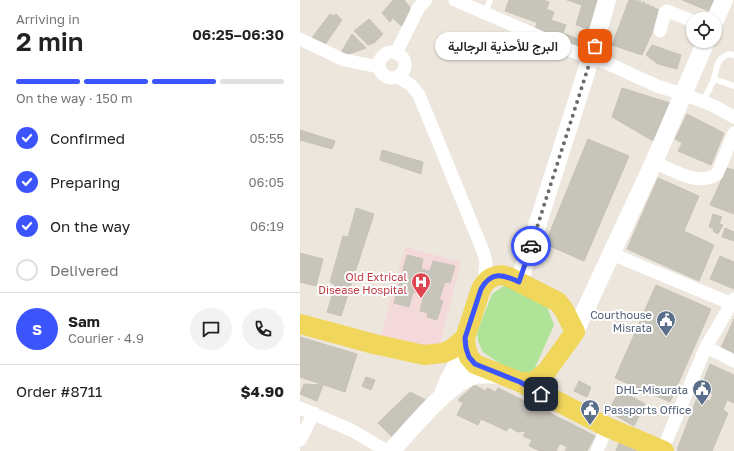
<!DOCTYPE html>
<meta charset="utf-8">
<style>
body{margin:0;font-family:"Golos Text",Vazirmatn,sans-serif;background:#f2f2f2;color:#222;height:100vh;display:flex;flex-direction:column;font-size:15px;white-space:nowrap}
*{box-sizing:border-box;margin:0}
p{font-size:13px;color:#767676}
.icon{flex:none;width:22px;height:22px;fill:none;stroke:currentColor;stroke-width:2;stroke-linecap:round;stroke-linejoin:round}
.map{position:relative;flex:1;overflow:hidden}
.panel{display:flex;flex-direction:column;background:#fff;width:300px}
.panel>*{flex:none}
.controls{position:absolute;left:386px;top:12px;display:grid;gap:8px}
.controls a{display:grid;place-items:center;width:36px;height:36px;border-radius:50%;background:#fff;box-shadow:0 1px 3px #0004;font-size:20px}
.pin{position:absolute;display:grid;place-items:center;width:34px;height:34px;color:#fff;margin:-17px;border-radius:8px;box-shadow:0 2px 6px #0006}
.courier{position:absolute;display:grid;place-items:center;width:40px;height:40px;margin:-20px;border:3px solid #3b54fb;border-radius:50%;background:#fff;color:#222;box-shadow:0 1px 5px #0007}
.bubble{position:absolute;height:28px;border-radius:14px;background:#fff;box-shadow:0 1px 3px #0004;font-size:13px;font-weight:600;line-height:28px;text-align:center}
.headline em{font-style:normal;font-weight:600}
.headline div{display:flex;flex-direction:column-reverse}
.headline{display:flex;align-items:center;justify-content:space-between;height:68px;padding:0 16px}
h1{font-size:26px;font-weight:600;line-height:30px}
.bar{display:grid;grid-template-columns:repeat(4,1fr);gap:6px 4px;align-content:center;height:48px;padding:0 16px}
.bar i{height:5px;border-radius:3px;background:#e0e0e0}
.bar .on{background:#3b54fb}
.bar p{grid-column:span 4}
.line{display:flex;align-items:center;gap:10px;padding:0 16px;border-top:1px solid #e0e0e0}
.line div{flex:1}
.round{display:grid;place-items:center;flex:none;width:42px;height:42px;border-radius:21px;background:#f2f2f2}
ol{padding:0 16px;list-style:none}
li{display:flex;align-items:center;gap:12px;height:44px}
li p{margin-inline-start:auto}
li .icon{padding:4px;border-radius:50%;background:#3b54fb;color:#fff;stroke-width:4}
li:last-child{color:#767676}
li i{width:22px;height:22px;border:2px solid #e0e0e0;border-radius:50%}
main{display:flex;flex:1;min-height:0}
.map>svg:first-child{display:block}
.medical{fill:#f3d9d9}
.grass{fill:#aee398}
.building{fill:#c7c4ba;stroke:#c8c2b6}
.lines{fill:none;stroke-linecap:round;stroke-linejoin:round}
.path{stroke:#c8c8c8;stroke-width:2;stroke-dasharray:3 2;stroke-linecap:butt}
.service{stroke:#fff;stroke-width:6}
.minor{stroke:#fff;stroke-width:13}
.secondary{stroke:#fff;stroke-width:18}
.primary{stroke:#f1d65c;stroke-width:20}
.done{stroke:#6e6c68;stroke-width:4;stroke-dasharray:0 7.2}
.route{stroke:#3b54fb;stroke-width:5}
.labels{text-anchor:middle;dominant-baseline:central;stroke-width:4;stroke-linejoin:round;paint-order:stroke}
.health-label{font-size:11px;fill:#be3a42;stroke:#fff;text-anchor:end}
.service-label{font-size:11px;fill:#4e5e75;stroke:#fff;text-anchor:end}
</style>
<main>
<section class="panel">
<div class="headline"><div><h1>2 min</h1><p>Arriving in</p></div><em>06:25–06:30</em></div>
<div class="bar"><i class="on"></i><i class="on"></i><i class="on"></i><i></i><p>On the way · 150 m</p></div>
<ol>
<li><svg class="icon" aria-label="check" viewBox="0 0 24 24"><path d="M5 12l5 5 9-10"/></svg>Confirmed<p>05:55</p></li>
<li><svg class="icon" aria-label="check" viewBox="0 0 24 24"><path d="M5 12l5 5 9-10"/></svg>Preparing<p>06:05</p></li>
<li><svg class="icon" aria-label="check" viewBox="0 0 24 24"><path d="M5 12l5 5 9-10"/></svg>On the way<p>06:19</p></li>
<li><i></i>Delivered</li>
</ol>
<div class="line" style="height:72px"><b class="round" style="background:#3b54fb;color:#fff">S</b><div><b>Sam</b><p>Courier · 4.9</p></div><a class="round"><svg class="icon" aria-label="chat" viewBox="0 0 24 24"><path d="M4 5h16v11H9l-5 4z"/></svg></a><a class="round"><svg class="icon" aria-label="phone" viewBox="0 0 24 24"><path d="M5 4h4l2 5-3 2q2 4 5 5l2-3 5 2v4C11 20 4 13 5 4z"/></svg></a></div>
<div class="line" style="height:52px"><div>Order #8711</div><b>$4.90</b></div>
</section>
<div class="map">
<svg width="434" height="451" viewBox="0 0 434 451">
<rect width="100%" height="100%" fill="#ece6dc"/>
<path class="medical" d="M105 247 161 262 138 352 81 336Z"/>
<path class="grass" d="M207 284 246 304 254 325 234 370 225 374 202 365 183 352 178 341 177 332 192 294Z"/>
<g class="building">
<path d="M93 0H104L110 7 108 18 101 26 93 18 90 22 82 13Z"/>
<path d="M209 0H242L249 2 241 24 205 11Z"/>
<path d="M267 0H302L292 30 276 25 282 5Z"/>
<path d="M329 0H334L362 11 342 55 312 45Z"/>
<path d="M382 0H419L414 13Z"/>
<path d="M243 8 254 12 251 20 266 25 263 33 281 40 278 47 234 31Z"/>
<path d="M30 14 33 16 36 14 42 20 24 46 11 39Z"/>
<path d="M69 19 83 34 74 43 68 45 54 31Z"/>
<path d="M52 34 66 48 52 53 40 54Z"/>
<path d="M352 45 381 55 377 69 358 64 346 55Z"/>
<path d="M322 88 370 103 355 142 312 117Z"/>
<path d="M387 114 424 133 411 165 378 151 382 143 375 139Z"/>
<path d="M0 130 35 141 32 149 0 140Z"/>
<path d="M288 139 329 156 284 261 245 244Z"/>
<path d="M82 150 123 162 121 174 80 160Z"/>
<path d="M427 168 434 170V214L410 205Z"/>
<path d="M358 178 399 196 384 231 414 245 399 281 327 249Z"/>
<path d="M56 208 74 214 41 316 27 312 35 285 30 282 43 236 48 237Z"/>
<path d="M413 214 422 217 419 224 423 225 418 234 413 231 414 229 409 227Z"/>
<path d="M425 228 434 232V241L422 237Z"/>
<path d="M0 253 23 259 16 286 0 282Z"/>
<path d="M107 255 123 259 121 269 130 271 133 261 155 266 150 283 145 282 139 300 143 301 137 320 127 317 128 313 120 311 124 295 113 292 109 307 94 303Z"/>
<path d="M420 256 434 262V289L410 279Z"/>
<path d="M356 285 411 309 370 402 315 378Z"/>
<path d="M434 319V356L420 350Z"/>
<path d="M0 337 57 354 45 392 0 377Z"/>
<path d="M410 364 434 375V383L416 374 385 451H380L377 450Z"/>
<path d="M417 375 434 383V403L427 400 423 410 428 413 412 451H385L406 400 410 401 413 394 409 393Z"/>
<path d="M66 377 75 380 71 390 62 386Z"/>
<path d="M279 381 291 387 287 397 274 391Z"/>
<path d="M4 384 23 385 17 401 0 394Z"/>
<path d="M174 385 186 391 187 388 196 392 198 388 231 404 218 432 209 427 207 431 181 419 178 425 157 415 163 403 158 400Z"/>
<path d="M320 390 345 404 334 426 308 411Z"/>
<path d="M110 392 132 403 95 440 78 423Z"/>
<path d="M231 404 270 423 256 451H240L229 446 232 440 223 436 226 431 218 432Z"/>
<path d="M241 408 251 413 246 423 236 418Z"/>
<path d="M270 423 295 436 287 451H265L267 447 259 443Z"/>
<path d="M319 443 337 451H316Z"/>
</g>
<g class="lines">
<path class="path" d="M338 0 355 8"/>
<g class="service">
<path d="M185 13 190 0"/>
<path d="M414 79 434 86"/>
<path d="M403 102C406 94 411 87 414 79 418 66 415 60 429 54L434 55"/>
</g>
<g class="minor">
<path d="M155 0 272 51 309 64 357 86 383 94 414 106 434 117"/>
<path d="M360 31 365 12 367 11 393 21"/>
<path d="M0 39 44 60 79 67"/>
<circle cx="92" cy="65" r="13"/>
<path d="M96 53 119 7 126 0"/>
<path d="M98 77 111 85 119 95 183 251 186 262 184 283"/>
<path d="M354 162C373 170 398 187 417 174L434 133"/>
<path d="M312 254 432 304"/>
<path d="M406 347 434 361"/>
<path d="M0 408 53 431 87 451"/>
<path d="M0 440 14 413"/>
<path d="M297 451 307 427"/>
<path d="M362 451 406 347 434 299"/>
</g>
<g class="secondary">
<path d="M415 20 424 0"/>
<path d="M219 282 285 76 307 0"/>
<path d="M275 332 354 162 406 41"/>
<path d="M143 394 149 379 166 348"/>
<path d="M91 451C110 431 146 386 170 377 179 373 190 374 200 375"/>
</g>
<g class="primary">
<path d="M202 275 209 277 258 302 264 310 275 332 246 372 235 381 229 382H220L175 364 169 357 166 348 165 338 181 289C186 280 191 276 202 275Z"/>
<path d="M0 324 74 344 124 355 143 353 152 349 165 338"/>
<path d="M220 382 307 427 364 451"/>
</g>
</g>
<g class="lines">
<path class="done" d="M231 246 295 46"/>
<path class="route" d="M231 246 219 282C203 274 191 271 181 289L165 338 166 348 169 357 175 364 220 382 241 394"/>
</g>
<defs>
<g id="hospital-pin" transform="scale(1)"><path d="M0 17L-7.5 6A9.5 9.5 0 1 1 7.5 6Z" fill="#e0444e" stroke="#fff"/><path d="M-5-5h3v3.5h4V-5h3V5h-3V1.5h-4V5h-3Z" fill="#fff"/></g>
<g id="civic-pin" transform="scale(1)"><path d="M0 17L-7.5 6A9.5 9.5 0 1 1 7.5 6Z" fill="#5c6f8a" stroke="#fff"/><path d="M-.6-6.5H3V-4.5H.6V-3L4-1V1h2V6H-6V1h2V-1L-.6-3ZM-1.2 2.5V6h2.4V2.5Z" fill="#fff"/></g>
</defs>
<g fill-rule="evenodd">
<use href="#hospital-pin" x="121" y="282"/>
<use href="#civic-pin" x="366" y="320"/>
<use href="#civic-pin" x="402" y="389"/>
<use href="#civic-pin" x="290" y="409"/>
</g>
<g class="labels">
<g class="health-label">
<text x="107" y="276">Old Extrical<tspan x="107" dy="13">Disease Hospital</tspan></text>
</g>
<g class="service-label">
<text x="352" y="314">Courthouse<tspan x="352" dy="13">Misrata</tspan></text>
<text x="388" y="389">DHL-Misurata</text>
<text x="304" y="409" text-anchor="start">Passports Office</text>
</g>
</g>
</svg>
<div class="controls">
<a><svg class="icon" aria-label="locate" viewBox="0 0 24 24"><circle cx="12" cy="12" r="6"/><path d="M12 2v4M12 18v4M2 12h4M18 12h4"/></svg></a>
</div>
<div class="pin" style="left:295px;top:46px;background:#ea580c"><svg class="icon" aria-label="bag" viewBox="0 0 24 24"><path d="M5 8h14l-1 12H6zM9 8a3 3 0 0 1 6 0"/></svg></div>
<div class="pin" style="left:241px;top:394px;background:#1f2937"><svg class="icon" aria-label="home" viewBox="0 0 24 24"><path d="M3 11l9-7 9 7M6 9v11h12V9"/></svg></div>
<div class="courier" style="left:231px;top:246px"><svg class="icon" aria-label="car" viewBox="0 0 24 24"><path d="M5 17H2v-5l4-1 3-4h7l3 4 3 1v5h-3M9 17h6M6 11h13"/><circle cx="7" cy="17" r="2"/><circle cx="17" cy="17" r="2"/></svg></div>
<div class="bubble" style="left:135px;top:32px;width:136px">البرج للأحذية الرجالية</div>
</div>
</main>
